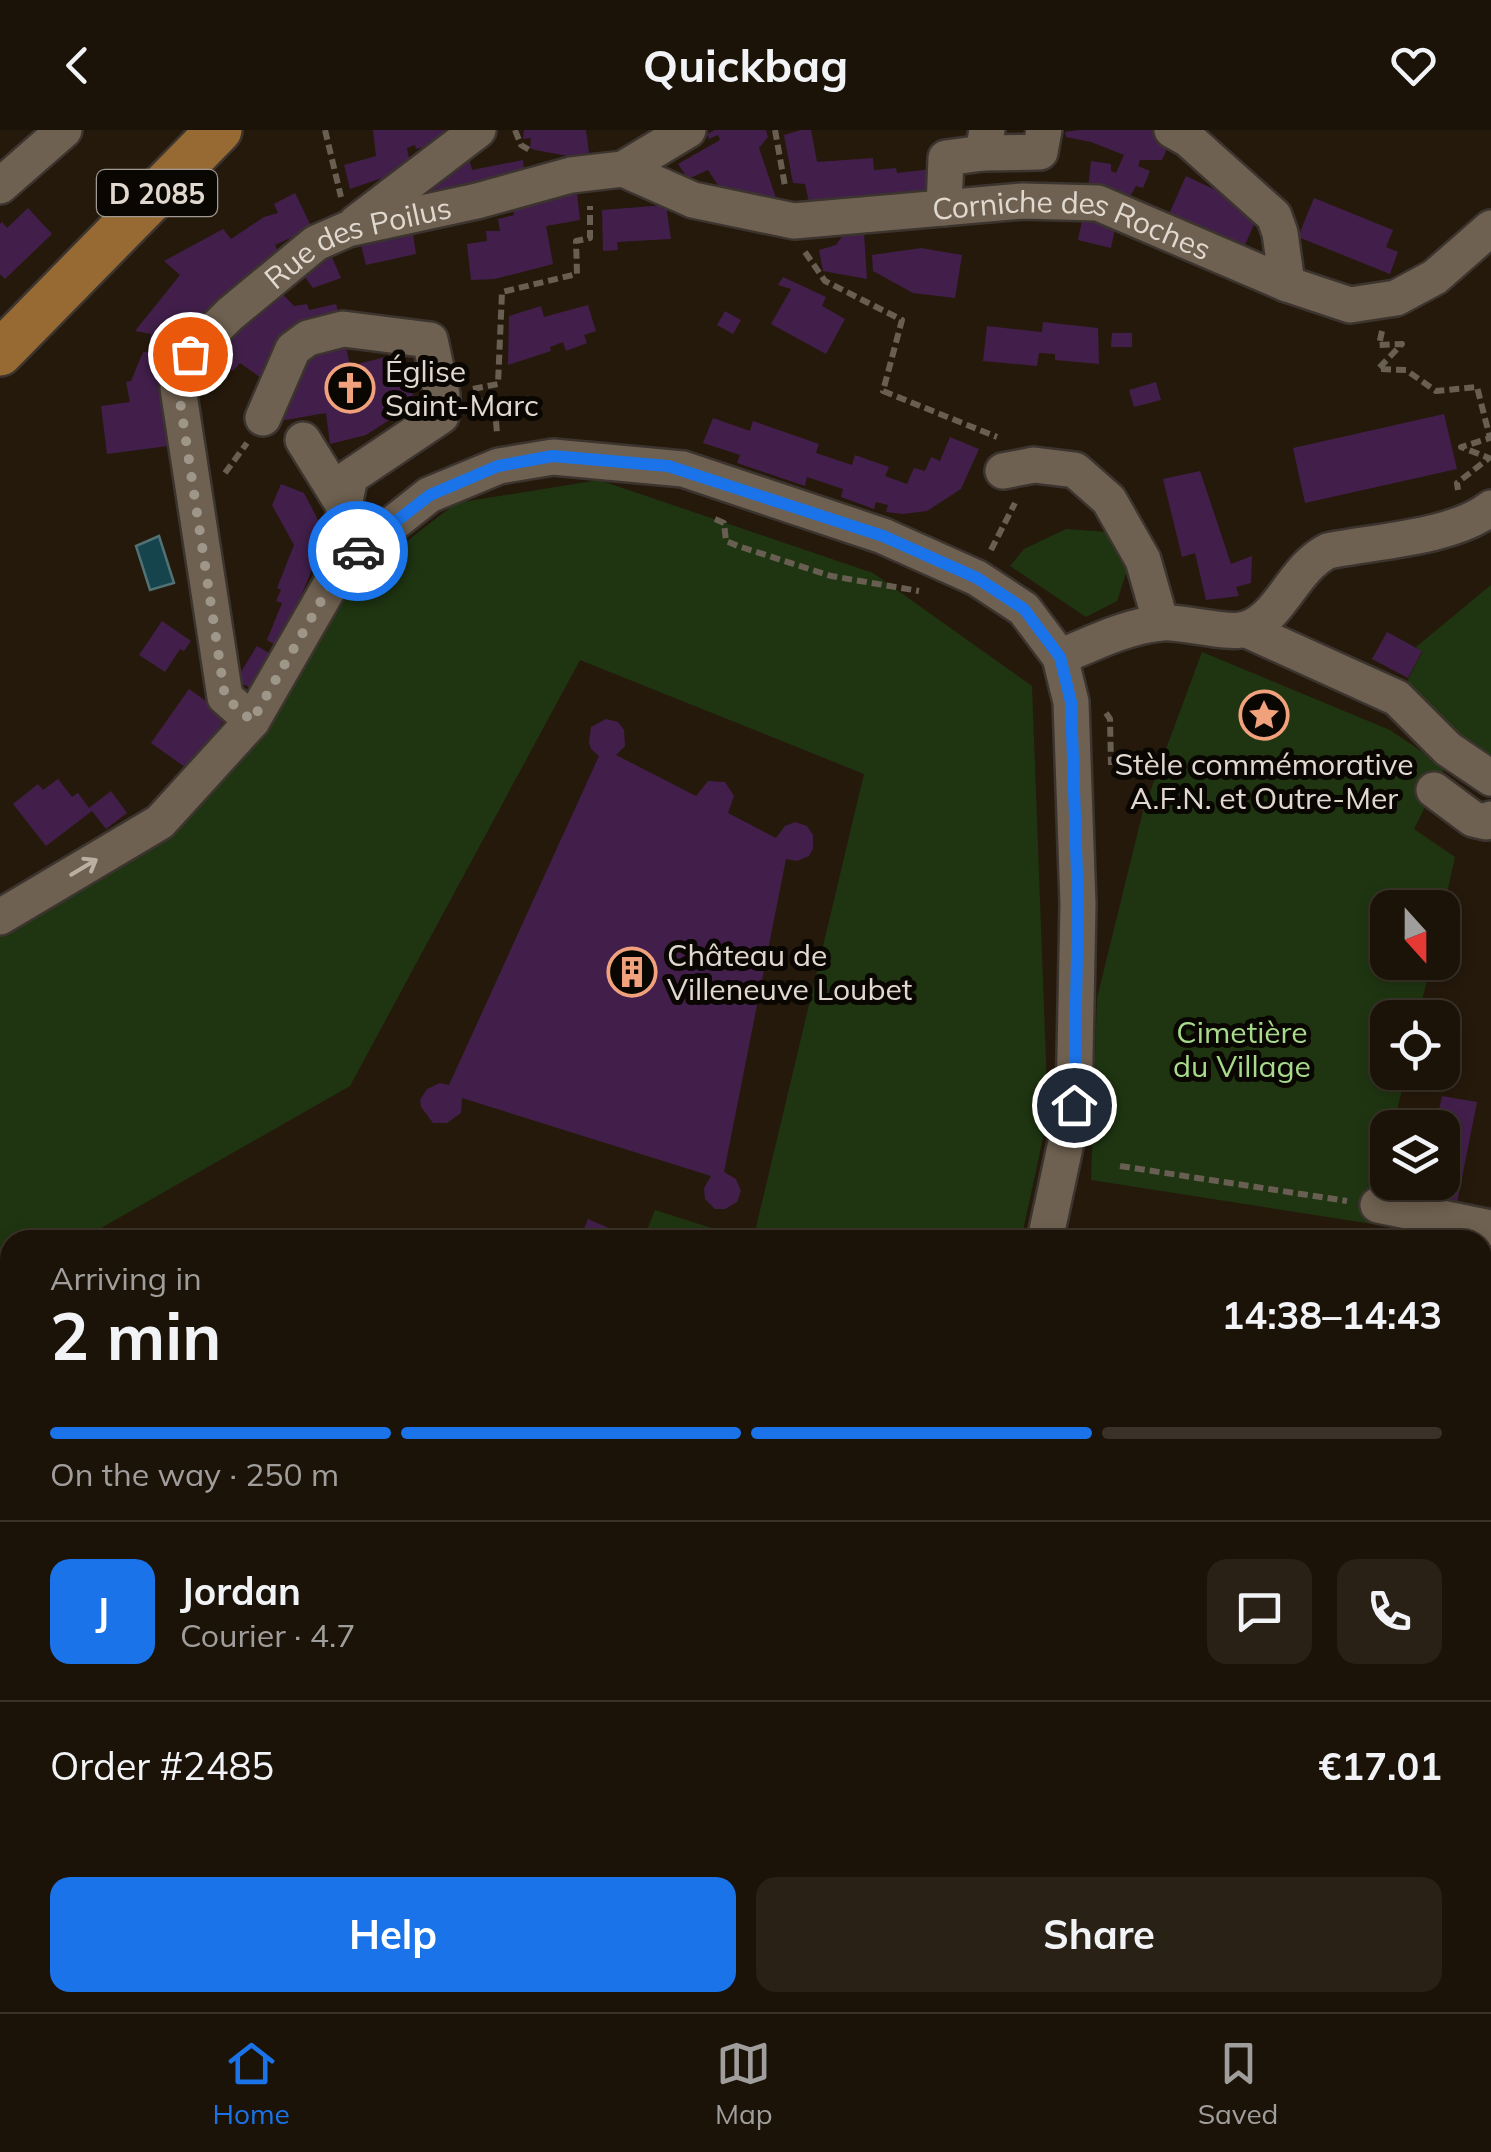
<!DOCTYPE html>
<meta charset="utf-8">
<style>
body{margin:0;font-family:Mulish,sans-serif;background:#292016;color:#f1f3f6;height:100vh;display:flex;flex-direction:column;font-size:38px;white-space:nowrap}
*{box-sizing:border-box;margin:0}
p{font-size:32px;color:#a09e9c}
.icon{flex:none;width:55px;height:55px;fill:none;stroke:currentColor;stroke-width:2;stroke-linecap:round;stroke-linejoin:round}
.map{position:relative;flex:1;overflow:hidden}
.side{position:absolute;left:0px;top:1100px;width:1492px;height:782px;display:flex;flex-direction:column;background:#1c1308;border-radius:30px 30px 0 0;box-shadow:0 5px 15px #0003,0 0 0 2px #3a3229}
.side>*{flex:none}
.needle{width:65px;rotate:159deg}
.fabs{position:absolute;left:1370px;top:760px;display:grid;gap:20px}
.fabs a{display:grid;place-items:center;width:90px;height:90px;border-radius:20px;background:#1c1308;box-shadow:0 5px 15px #0003,0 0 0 2px #3a3229;font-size:50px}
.pin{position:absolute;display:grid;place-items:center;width:85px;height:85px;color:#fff;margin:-42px;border:5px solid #fff;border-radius:50%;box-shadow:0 2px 10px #0007}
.courier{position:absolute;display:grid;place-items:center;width:100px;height:100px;margin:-50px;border:8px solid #1a73e8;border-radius:50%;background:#fff;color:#222;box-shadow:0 2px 12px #0007}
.summary em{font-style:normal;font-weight:700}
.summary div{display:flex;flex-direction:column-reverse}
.summary{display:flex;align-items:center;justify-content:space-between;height:170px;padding:0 50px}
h1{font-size:65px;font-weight:700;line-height:75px}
.bar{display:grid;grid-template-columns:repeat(4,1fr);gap:15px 10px;align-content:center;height:120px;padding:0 50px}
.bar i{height:12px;border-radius:8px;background:#3a3229}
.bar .active{background:#1a73e8}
.bar p{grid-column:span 4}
.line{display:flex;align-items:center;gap:25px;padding:0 50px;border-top:2px solid #3a3229}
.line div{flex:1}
.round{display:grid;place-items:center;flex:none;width:105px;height:105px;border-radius:20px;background:#292016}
.primary-button{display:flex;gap:20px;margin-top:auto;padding:20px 50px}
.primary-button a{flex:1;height:115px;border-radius:20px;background:#1a73e8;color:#fff;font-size:40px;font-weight:700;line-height:115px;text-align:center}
.primary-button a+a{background:#292016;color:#f1f3f6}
header{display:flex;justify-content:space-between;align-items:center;height:130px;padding:0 50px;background:#1c1308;font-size:45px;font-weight:700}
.tab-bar{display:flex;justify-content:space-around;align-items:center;height:140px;border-top:2px solid #3a3229;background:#1c1308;font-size:28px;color:#a09e9c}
.tab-bar a{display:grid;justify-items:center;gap:5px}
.tab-bar .active{color:#1a73e8}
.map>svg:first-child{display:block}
.green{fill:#1f3511}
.water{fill:#15444d;stroke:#527174;stroke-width:2.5}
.building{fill:#421f4b}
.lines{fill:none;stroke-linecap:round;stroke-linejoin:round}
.minor-casing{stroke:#3c342e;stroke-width:40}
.major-casing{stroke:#3c342e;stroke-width:50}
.path{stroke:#695e52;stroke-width:6;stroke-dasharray:10 5;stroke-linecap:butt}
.minor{stroke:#6f6151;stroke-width:35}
.major{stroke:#976a34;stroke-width:45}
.oneway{stroke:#b9afa3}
.done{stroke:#9f968a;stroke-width:10;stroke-dasharray:0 18}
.route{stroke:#1a73e8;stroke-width:12}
.labels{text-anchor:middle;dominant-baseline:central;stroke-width:10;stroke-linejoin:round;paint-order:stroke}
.shield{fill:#0a0602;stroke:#a09a92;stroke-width:2.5}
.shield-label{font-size:28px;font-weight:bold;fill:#e1d9cf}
.street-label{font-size:30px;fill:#e1d9cf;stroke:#0a0602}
.poi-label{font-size:30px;fill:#e1d9cf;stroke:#0a0602;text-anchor:start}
.park-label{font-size:30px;fill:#a8da8c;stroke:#0a0602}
</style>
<header><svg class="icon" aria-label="back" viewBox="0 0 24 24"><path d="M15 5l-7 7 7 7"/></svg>Quickbag<svg class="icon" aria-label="heart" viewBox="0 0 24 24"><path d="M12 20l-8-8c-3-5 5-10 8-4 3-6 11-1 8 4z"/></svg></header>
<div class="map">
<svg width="1491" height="1882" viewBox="0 0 1491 1882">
<rect width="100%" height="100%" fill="#25190b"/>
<g class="green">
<path d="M599 350 873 443 1032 556 1048 985 1021 1110H753L864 644 580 530 350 956 80 1110H10V1150L0 1156V803L171 706 357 450 456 373Z"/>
<path d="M1066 399 1108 402 1129 434 1117 471 1086 487 1010 436 1024 419Z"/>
<path d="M1491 455V635L1450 612 1405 555 1422 522 1416 517Z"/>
<path d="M1202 522 1390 600 1445 637 1414 699 1455 727 1443 781 1442 778H1388V832L1431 833 1418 887 1388 888V942L1406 943 1393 997 1388 998 1387 1024 1372 1094 1091 1050 1097 868 1143 681Z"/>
<path d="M655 1080 749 1110H643Z"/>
<path d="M10 1558V1872L769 1873 763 1882H0V1560Z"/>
</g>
<path class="water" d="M159 406 174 453 150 460 136 416Z"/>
<g class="building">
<path d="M373 0H444L447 11 416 19 415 15 407 18 411 38 350 59 344 35 376 26Z"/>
<path d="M524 0H586L590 30 535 20 530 18 531 8 523 9Z"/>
<path d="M715 0H766L768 7 759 18 779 77 729 72 708 40 688 49 678 34 720 10 718 5 709 9 707 4Z"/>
<path d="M801 0H811L817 32 873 28 874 40 896 38 897 43 941 38 938 64 809 72 805 54 793 53 784 5Z"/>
<path d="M1079 0H1163L1173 5 1162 30H1140L1138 36 1150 41 1143 58 1136 56 1128 70 1088 59 1091 31 1111 34V41L1116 43 1124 25 1091 12 1066 7 1065 2Z"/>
<path d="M466 17 472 40 523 30 526 52 411 75Z"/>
<path d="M1186 46 1260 81 1244 117 1169 84Z"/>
<path d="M576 54 580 90 546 96 553 134 495 149 471 150 467 114 487 111 486 101H500L498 89 514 85 511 72Z"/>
<path d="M295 63 312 98 275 115 280 126 191 207 176 315 107 324 101 276 130 272 126 252 131 251 143 222H148L151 204 135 201 180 145 164 131 223 99 231 109 264 87 278 83 274 74Z"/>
<path d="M1314 68 1393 100 1386 117 1398 122 1390 144 1298 107Z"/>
<path d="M666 75 671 109 617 112 618 120 603 121 602 80Z"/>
<path d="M28 78 52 104 5 149 0 144V94L2 92 7 98Z"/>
<path d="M1083 86 1116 94 1111 118 1078 110Z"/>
<path d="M389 97 392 108 413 104 416 124 366 135 359 107Z"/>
<path d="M864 103 867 149 823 141 819 120 836 115 843 105Z"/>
<path d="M328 118 341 148 313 158 296 135Z"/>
<path d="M921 118 962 125 955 168 913 163 873 141 872 125Z"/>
<path d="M783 147 826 167 822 176 845 189 826 224 771 194 791 159 778 155Z"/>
<path d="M273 154 294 176 307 174 309 180 336 174 341 192 271 255 240 233 233 241 212 222Z"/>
<path d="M588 175 596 201 584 205 587 213 566 221 563 212 550 217 551 221 508 235 509 186 541 176 544 187Z"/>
<path d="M725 181 741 190 733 204 717 195Z"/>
<path d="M1043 192 1098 198 1099 234 1055 230V224L1039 223 1037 236 983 231 987 196 1042 202Z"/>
<path d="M1112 203H1132V217H1111Z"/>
<path d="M344 207 350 236 401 223 417 280 394 287 366 305 330 314 326 283 280 291 297 220Z"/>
<path d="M1156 252 1161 270 1134 277 1129 260Z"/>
<path d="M1444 284 1457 339 1305 373 1293 318Z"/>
<path d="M713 288 750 301 753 291 819 314 816 323 852 335 855 325 889 337 885 346 907 354 914 338 925 341 931 327 940 331 950 307 979 319 961 359 927 381 903 384 886 382 888 375 876 372 874 379 841 367 843 359 807 347 805 356 737 333 740 325 703 313Z"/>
<path d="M1200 341 1231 434 1252 426 1251 453 1236 457 1239 466 1206 470 1195 423 1182 427 1163 349Z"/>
<path d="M281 354 304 363 326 405 261 564 236 550 257 516 274 526 278 517 267 510 282 473 276 471 281 460 277 458 294 415 272 375Z"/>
<path d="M162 491 191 511 184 521 180 519 165 542 139 525Z"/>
<path d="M1387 502 1422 521 1408 548 1372 529Z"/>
<path d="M189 559 227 586 189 640 151 613Z"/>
<path d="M606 589 618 592 624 600 625 616 616 625 696 666 708 651 725 652 734 666 728 683 776 708 785 696 795 692 807 696 813 705V719L809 726 797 731 786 729 724 1042 736 1049 741 1061 737 1072 725 1079H715L705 1069 704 1058 711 1046 462 968 461 983 447 993H433L421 977 420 970 427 959 440 953 449 955 599 626 591 619 589 612 591 597Z"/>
<path d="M58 649 72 667 78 663 89 678 111 661 127 683 106 699 92 681 46 716 13 674 38 654 43 660Z"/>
<path d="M1442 966 1477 972 1456 1078 1421 1071 1425 1052H1442V998H1435Z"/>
<path d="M588 1089 611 1099 606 1110H571L574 1103 581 1106Z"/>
<path d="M1482 1173H1491V1254L1482 1255Z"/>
<path d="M1491 1544V1627L1482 1625V1553Z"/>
<path d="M1482 1722 1491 1727V1808L1486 1815 1482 1813Z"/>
<path d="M1248 1872H1297L1290 1882H1261Z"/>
</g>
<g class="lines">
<g class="minor-casing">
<g id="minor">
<path d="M1172 0 1188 9 1274 86 1280 103 1287 154"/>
<path d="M983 23 1040 22 1044 0"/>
<path id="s1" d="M623 39 693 70 794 91 1023 71 1098 73 1287 154 1350 175 1396 168 1435 147 1491 98"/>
<path d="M0 56 64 0"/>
<path d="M944 78 946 28 983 23 987 0"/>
<path d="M356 93 478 0"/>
<path d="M263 288 293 219 308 208 343 199 430 210 442 265 441 286 350 347 344 376 343 433"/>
<path d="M303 310 344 376"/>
<path d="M1003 341 1034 335 1075 340 1109 370 1143 430 1161 493"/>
<path d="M1245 499 1397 568 1448 619 1491 648"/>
<path d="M1060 527C1091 514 1127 496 1161 493 1183 491 1227 505 1246 499 1280 489 1293 438 1328 421 1376 411 1452 408 1491 378"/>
<path id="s2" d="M252 591 225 567 178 258 190 224 230 184 316 113 348 99 477 71 571 45 623 39 688 0"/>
<path d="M1434 660 1473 689 1486 692 1491 689"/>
<path d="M0 787 160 692 252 591 343 433 429 365 499 336 553 327 683 339 883 406 977 448 1024 479 1060 527 1071 572 1078 774 1074 975 1045 1110"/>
<path d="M1378 1075 1491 1098"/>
<path d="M1482 1865 1491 1869"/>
<path d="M864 1872 872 1882"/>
<path d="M1153 1872 1169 1882"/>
<path d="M802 1882 808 1872"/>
</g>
</g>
<g class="major-casing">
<path id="major" d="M0 223 219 0"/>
</g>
<g class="path">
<path d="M325 0 341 67"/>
<path d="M515 0 521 15 531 21"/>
<path d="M775 0 785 56"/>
<path d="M805 122 825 151 902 190 883 261 997 307"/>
<path d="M1382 201 1379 215 1402 214 1378 239 1406 240 1436 261 1477 257 1490 308 1461 317 1489 328 1457 353 1458 360"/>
<path d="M473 259 498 254 502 162 577 144 576 111 590 108V76"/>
<path d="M473 273 494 268 497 303"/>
<path d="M225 343 247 313"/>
<path d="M715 389 724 393 726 411 738 416 831 446 919 461"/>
<path d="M991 420 1015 373"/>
<path d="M1106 583 1110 589 1111 635"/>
<path d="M1120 1036 1347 1071"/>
</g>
<use href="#minor" class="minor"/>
<use href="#major" class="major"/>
</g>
<defs><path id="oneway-shaft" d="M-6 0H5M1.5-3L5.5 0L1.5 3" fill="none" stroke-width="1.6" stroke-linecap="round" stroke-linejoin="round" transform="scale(2.5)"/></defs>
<use class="oneway" href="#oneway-shaft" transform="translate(84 737) rotate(-31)"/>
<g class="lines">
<path class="done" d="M190 224 178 258 225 567 252 591 343 433 358 421"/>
<path class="route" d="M358 421 430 365 498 336 553 326 668 336 883 406 977 448 1024 479 1060 527 1071 572 1078 774 1074 975"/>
</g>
<defs>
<g id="church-ring" transform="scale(2.5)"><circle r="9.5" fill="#0a0602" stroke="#f1a17c" stroke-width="1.5"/><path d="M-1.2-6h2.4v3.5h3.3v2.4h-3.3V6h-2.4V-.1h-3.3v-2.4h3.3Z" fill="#f1a17c"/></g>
<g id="sight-ring" transform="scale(2.5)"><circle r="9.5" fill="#0a0602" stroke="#f1a17c" stroke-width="1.5"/><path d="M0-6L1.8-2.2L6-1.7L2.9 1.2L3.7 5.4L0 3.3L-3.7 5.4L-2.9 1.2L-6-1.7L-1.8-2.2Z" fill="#f1a17c"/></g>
<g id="building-ring" transform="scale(2.5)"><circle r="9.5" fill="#0a0602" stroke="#f1a17c" stroke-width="1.5"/><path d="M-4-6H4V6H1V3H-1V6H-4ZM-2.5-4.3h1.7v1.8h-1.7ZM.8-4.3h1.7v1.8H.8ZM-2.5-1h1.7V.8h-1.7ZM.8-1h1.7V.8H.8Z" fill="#f1a17c"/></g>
</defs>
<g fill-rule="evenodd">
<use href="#church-ring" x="350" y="258"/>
<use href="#sight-ring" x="1264" y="585"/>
<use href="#building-ring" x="632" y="842"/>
</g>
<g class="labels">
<rect class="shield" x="97" y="40" width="120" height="46" rx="8"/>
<g class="shield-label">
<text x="157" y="63">D 2085</text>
</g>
<g class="street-label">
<text stroke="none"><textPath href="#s1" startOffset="462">Corniche des Roches</textPath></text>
<text stroke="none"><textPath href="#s2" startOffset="592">Rue des Poilus</textPath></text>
</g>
<g class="poi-label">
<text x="385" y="241">Église<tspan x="385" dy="34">Saint-Marc</tspan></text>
<text x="1264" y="634" text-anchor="middle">Stèle commémorative<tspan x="1264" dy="34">A.F.N. et Outre-Mer</tspan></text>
<text x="667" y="825">Château de<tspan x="667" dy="34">Villeneuve Loubet</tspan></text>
</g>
<g class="park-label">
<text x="1242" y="902">Cimetière<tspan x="1242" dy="34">du Village</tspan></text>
</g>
</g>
</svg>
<div class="fabs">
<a><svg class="needle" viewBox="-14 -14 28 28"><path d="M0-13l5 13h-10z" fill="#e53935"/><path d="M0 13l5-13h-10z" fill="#a09e9c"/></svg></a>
<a><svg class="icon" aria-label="locate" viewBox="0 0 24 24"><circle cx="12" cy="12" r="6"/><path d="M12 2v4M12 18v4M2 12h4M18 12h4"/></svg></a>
<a><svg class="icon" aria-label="layers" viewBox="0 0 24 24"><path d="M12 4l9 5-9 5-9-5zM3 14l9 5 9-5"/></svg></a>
</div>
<div class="pin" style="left:190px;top:224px;background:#ea580c"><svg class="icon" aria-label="bag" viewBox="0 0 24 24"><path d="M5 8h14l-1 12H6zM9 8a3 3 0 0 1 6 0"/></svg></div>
<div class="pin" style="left:1074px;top:975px;background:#1f2937"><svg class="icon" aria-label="home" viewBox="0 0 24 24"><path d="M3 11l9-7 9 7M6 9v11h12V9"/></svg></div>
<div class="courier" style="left:358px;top:421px"><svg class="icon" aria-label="car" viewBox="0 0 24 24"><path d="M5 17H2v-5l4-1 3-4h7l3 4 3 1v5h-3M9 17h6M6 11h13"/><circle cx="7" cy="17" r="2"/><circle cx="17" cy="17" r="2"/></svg></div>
<section class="side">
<div class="summary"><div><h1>2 min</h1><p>Arriving in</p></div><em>14:38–14:43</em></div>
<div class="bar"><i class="active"></i><i class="active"></i><i class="active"></i><i></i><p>On the way · 250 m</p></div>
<div class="line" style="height:180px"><b class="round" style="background:#1a73e8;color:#fff">J</b><div><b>Jordan</b><p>Courier · 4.7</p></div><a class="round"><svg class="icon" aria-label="chat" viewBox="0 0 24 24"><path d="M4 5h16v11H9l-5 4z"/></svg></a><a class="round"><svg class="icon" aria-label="phone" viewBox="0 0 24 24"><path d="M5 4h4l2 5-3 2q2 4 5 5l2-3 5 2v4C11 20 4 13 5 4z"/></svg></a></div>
<div class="line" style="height:130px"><div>Order #2485</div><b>€17.01</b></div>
<div class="primary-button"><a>Help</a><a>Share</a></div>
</section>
</div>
<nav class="tab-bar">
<a class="active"><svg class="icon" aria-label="home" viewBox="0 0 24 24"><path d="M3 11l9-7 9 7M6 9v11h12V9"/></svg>Home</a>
<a><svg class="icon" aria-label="map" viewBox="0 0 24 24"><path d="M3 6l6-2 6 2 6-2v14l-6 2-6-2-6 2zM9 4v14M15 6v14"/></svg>Map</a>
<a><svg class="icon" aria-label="saved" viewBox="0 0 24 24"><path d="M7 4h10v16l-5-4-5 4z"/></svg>Saved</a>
</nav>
